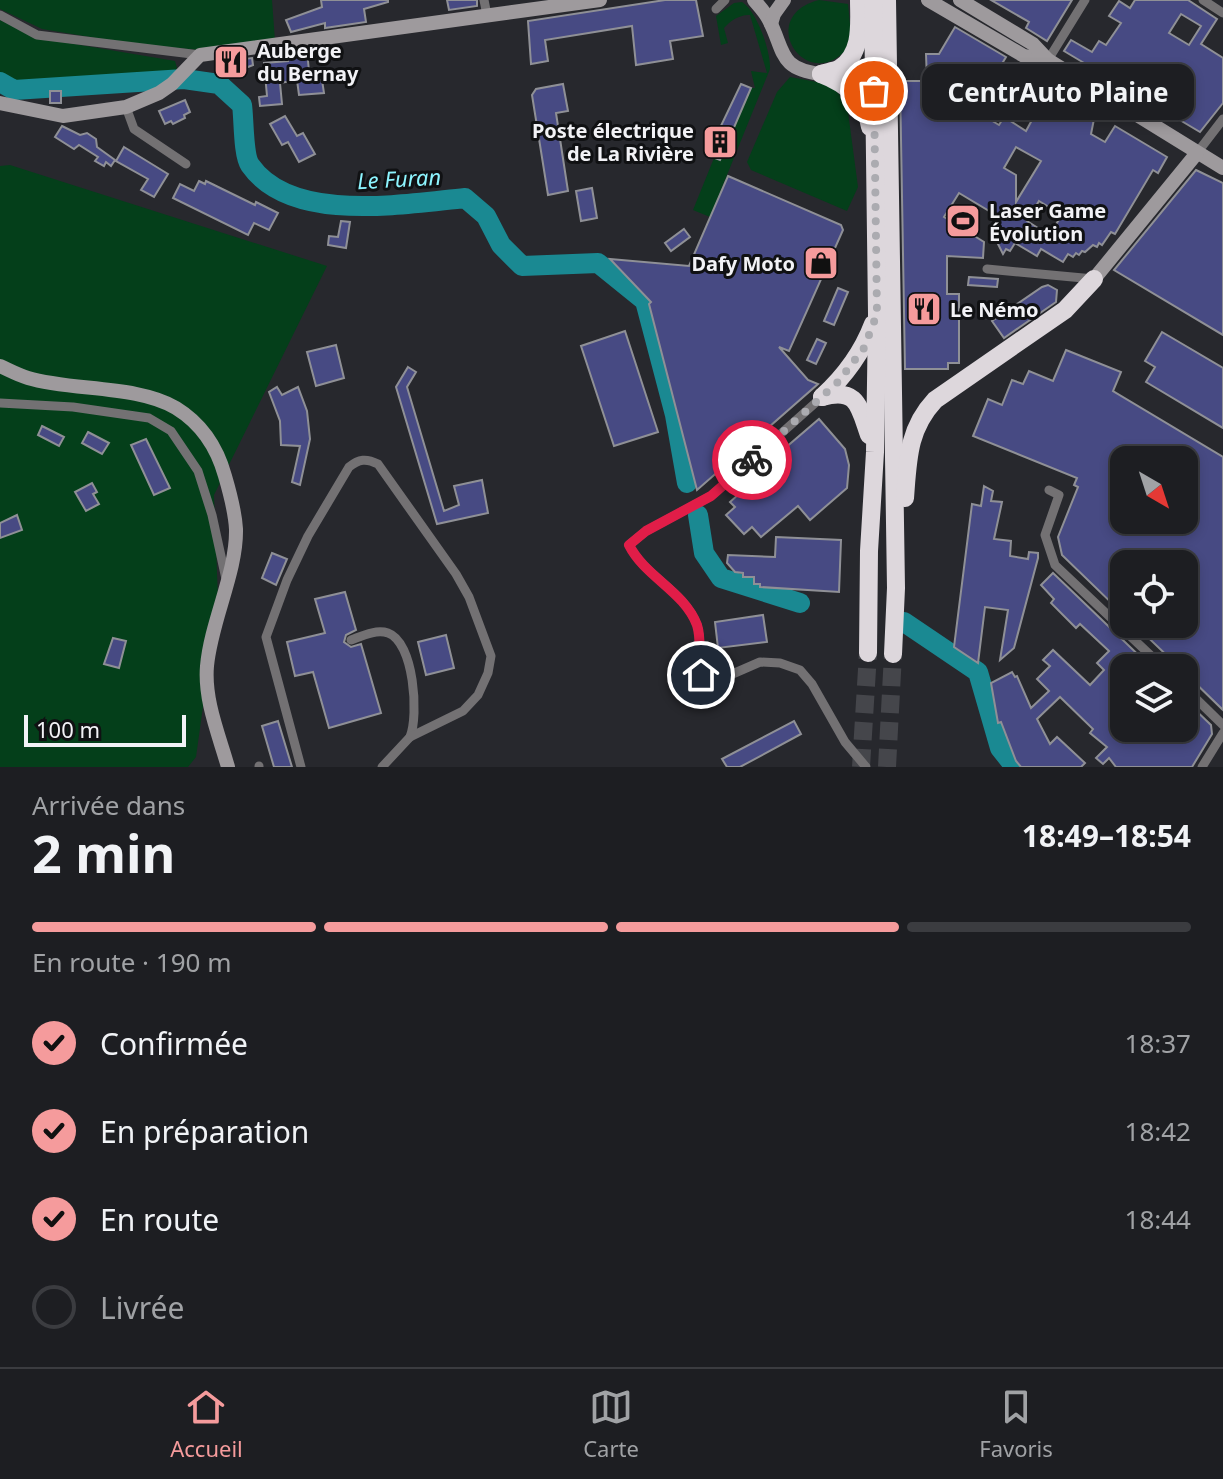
<!DOCTYPE html>
<html lang="fr">
<meta charset="utf-8">
<style>
body{margin:0;font-family:"Noto Sans",sans-serif;background:#25272a;color:#f1f3f6;height:100vh;display:flex;flex-direction:column;font-size:30px;white-space:nowrap}
*{box-sizing:border-box;margin:0}
p{font-size:26px;color:#a0a2a5}
.icon{flex:none;width:44px;height:44px;fill:none;stroke:currentColor;stroke-width:2;stroke-linecap:round;stroke-linejoin:round}
.map{position:relative;height:767px;overflow:hidden}
.sheet{display:flex;flex-direction:column;background:#1d1e22;flex:1}
.sheet>*{flex:none}
.needle{width:52px;rotate:141deg}
.fabs{position:absolute;left:1110px;top:446px;display:grid;gap:16px}
.fabs a{display:grid;place-items:center;width:88px;height:88px;border-radius:16px;background:#1d1e22;box-shadow:0 4px 12px #0003,0 0 0 2px #3b3c40;font-size:40px}
.scale{position:absolute;left:24px;bottom:20px;width:162px;box-sizing:border-box;padding-left:8px;border:4px solid #f2f2f6;border-top:0;font-size:22px;line-height:28px;white-space:nowrap;color:#f2f2f6;-webkit-text-stroke:6px #101113;paint-order:stroke}
.pin{position:absolute;display:grid;place-items:center;width:68px;height:68px;color:#fff;margin:-34px;border:4px solid #fff;border-radius:50%;box-shadow:0 2px 8px #0007}
.courier{position:absolute;display:grid;place-items:center;width:80px;height:80px;margin:-40px;border:6px solid #e11d48;border-radius:50%;background:#fff;color:#222;box-shadow:0 2px 10px #0007}
.bubble{position:absolute;height:56px;border-radius:16px;background:#1d1e22;box-shadow:0 4px 12px #0003,0 0 0 2px #3b3c40;font-size:26px;font-weight:700;line-height:56px;text-align:center}
.overview em{font-style:normal;font-weight:700}
.overview div{display:flex;flex-direction:column-reverse}
.overview{display:flex;align-items:center;justify-content:space-between;height:136px;padding:0 32px}
h1{font-size:52px;font-weight:700;line-height:60px}
.bar{display:grid;grid-template-columns:repeat(4,1fr);gap:12px 8px;align-content:center;height:96px;padding:0 32px}
.bar i{height:10px;border-radius:6px;background:#3b3c40}
.bar .current{background:#f59b9c}
.bar p{grid-column:span 4}
ol{padding:0 32px;list-style:none}
li{display:flex;align-items:center;gap:24px;height:88px}
li p{margin-inline-start:auto}
li .icon{padding:8px;border-radius:50%;background:#f59b9c;color:#111;stroke-width:4}
li:last-child{color:#a0a2a5}
li i{width:44px;height:44px;border:4px solid #3b3c40;border-radius:50%}
.tab-bar{display:flex;justify-content:space-around;align-items:center;height:112px;border-top:2px solid #3b3c40;background:#1d1e22;font-size:22px;color:#a0a2a5}
.tab-bar a{display:grid;justify-items:center;gap:4px}
.tab-bar .current{color:#f59b9c}
.map>svg:first-child{display:block}
.green{fill:#043f1a}
.lines{fill:none;stroke-linecap:round;stroke-linejoin:round}
.river{stroke:#1a8992;stroke-width:20}
.building{fill:#474a83;stroke:#8f9096;stroke-width:2;fill-rule:evenodd}
.highway-tunnel{stroke:#45464b;stroke-width:18;stroke-dasharray:18 9;stroke-linecap:butt}
.street{stroke:#737173;stroke-width:9}
.secondary{stroke:#9e9a9d;stroke-width:14}
.highway{stroke:#ddd7dc;stroke-width:18}
.done{stroke:#ababb0;stroke-width:8;stroke-dasharray:0 14.4}
.route{stroke:#e11d48;stroke-width:10}
.labels{text-anchor:middle;dominant-baseline:central;stroke-width:6;stroke-linejoin:round;paint-order:stroke}
.poi-label{font-size:20px;font-weight:bold;fill:#f2f2f6;stroke:#101113;text-anchor:start}
.water-label{font-size:22px;font-style:italic;fill:#8df5ff;stroke:#101113}
</style>
<div class="map">
<svg width="1223" height="767" viewBox="0 0 1223 767">
<rect width="100%" height="100%" fill="#27282d"/>
<g class="green">
<path d="M0 0H272L275 41 200 50 132 44 42 29 0 9Z"/>
<path d="M819 0 848 4 851 34 847 49C805 95 755 16 819 0Z"/>
<path d="M742 2C757 11 771 52 770 69L710 217 693 210 714 158 720 160 751 88H755L751 71 767 73 750 15C740 14 730 21 724 28L728 43 721 45 716 16 734 3Z"/>
<path d="M0 20 39 38 175 61 177 68 173 73 51 84 42 82 10 84 0 77Z"/>
<path d="M790 77 828 84 839 94 848 112 858 187 847 211 751 170 747 162 777 92Z"/>
<path d="M10 165 327 266 214 495 218 598 196 757 188 767H0V166Z"/>
</g>
<g class="lines">
<g class="river">
<path d="M0 82 14 90 184 79 219 84 242 105C244 118 243 155 250 165 291 224 403 204 465 198L486 216 501 245 522 266 598 263 645 301 675 415 687 483"/>
<path d="M698 515 704 553 721 578 800 603"/>
<path d="M904 622 978 672 1000 748 1015 767"/>
</g>
</g>
<g class="building">
<path d="M321 0H388V2L364 9 366 22 325 28V23L291 32 286 20 322 7Z"/>
<path d="M447 0H477V6L449 10Z"/>
<path d="M665 0H696L703 36 670 41 673 59 636 65 632 26 545 40 548 61 531 64 528 21Z"/>
<path d="M991 0H1072L1047 41 1026 28 1029 22Z"/>
<path d="M1135 0H1188L1217 19 1201 44 1223 58V103L1200 132 1064 51 1071 40 1092 52 1099 41 1106 45 1121 23 1109 16 1119 1 1130 8ZM1181 14 1201 26 1189 45 1169 33Z"/>
<path d="M955 27 1006 57 1000 67 1016 76 1007 90 996 85 993 89 988 86 974 110 999 125 1004 117 1026 131 1038 109 1023 100 1032 85 1048 95 1051 90 1084 110 1089 102 1094 119 1091 134 1105 142 1115 126 1167 157 1158 173 1153 170 1115 234 1111 232 1102 245 1099 243 1097 247 1093 245 1085 252 1082 251 1079 255 1076 253 1073 257 1068 254 1063 262 1041 249 1037 256 1015 243 1010 251 1006 249 1003 254 996 240 1001 231 994 227 999 217 959 193 944 217 984 242 983 258 947 256V294H959V363H948V369H905L900 81H927L926 54H939ZM1016 147 1041 161 1016 202V175L1004 168ZM1039 201 1062 215 1049 235 1027 221Z"/>
<path d="M307 51 310 81 322 80 324 93 299 95 297 80 280 83 282 104 260 106 259 97 267 96 264 63 288 61V53Z"/>
<path d="M252 58 253 65 243 69 220 71V62Z"/>
<path d="M563 84 568 111 556 113 568 191 548 195 532 95 536 89Z"/>
<path d="M741 84 751 88 720 160 707 155Z"/>
<rect x="50" y="91" width="11" height="12"/>
<path d="M185 100 190 112 184 115 185 118 173 124 171 121 165 124 159 111Z"/>
<path d="M285 116 297 136 303 133 315 154 299 162 288 142 282 145 270 124Z"/>
<path d="M62 126 80 135 87 133 96 139 97 147 115 160 111 166 106 162 104 166 95 161 98 157 79 145 74 149 55 137Z"/>
<path d="M124 147 168 174 154 197 141 190 148 179 116 161Z"/>
<path d="M1196 170 1223 183V335L1114 270Z"/>
<path d="M728 176 841 225 843 230 789 351 779 347 808 380 818 384 697 490 649 304 651 302 610 259 689 266Z"/>
<path d="M199 181 205 184 206 181 255 205 256 202 278 213 269 230 254 223 248 235 173 198 180 184 194 191Z"/>
<path d="M592 188 597 218 581 221 576 191Z"/>
<path d="M341 221 350 222 346 248 328 245 329 236 338 237Z"/>
<path d="M684 229 690 237 671 251 665 243Z"/>
<path d="M969 277 998 279 997 287 968 285Z"/>
<path d="M1048 285 1057 290 1056 302 1004 338 992 321 1042 287Z"/>
<path d="M838 288 848 292 834 325 824 321Z"/>
<path d="M625 331 658 432 614 446 581 346Z"/>
<path d="M1162 332 1223 368V428L1146 382 1155 367 1145 361Z"/>
<path d="M817 339 826 343 816 364 807 360Z"/>
<path d="M336 345 344 378 316 386 307 352Z"/>
<path d="M1066 350 1121 372 1113 391 1223 457V710L1184 672V668H1180L1134 624H1184V564H1124V615L1062 555 1058 537 1078 487 1074 485 1077 478 973 436 988 399 1002 405 1012 380 1023 384 1029 371 1053 381ZM1124 460H1184V520H1124Z"/>
<path d="M408 367 416 372 407 387 444 511 459 505 454 486 482 480 488 513 437 524 396 387Z"/>
<path d="M277 387 282 395 298 387 307 411 310 439 300 485 292 482 300 446 281 445 280 421 269 392Z"/>
<path d="M819 419 845 449 849 465 847 488 810 520 798 506 761 537 752 527 744 534 726 515 735 507 730 502 766 470 763 467Z"/>
<path d="M42 426 64 437 59 446 38 435Z"/>
<path d="M88 432 109 443 102 454 82 443Z"/>
<path d="M146 439 170 488 154 495 131 445Z"/>
<path d="M92 483 97 492 93 494 99 504 86 511 75 492Z"/>
<path d="M984 486 993 491 991 501 1002 502 994 539 1011 541 1010 556 1028 559 1029 552 1038 553V558L1014 648 1000 660 1008 610 985 607 978 663 954 647 972 504 981 506Z"/>
<path d="M17 515 22 530 0 538V523Z"/>
<path d="M776 537 841 540 839 592 760 587V584H754V577H743V573L735 572 727 563 728 555 775 557Z"/>
<path d="M272 553 287 559 276 585 262 578Z"/>
<path d="M1053 573 1152 668H1124V728H1184V699L1211 725 1212 734 1192 767H1116L1109 758 1103 764 1096 758 1107 747 1090 733 1093 729 1060 697 1037 719 1050 744 1057 737 1085 763 1081 767H1021L1016 761 1001 722 998 723 991 683 1012 672 1015 677 1017 676 1031 708 1049 691 1037 679 1050 666 1043 660 1053 650 1090 685 1104 670 1097 663 1109 651 1080 624 1076 628 1051 603 1054 599 1041 585Z"/>
<path d="M345 592 356 630 346 635 344 642 351 647 361 644 381 713 329 728 313 672 295 676 287 642 325 633 315 599Z"/>
<path d="M763 615 767 642 718 648 715 622Z"/>
<path d="M446 635 454 668 426 675 418 642Z"/>
<path d="M113 638 126 641 119 668 104 664Z"/>
<path d="M278 721 292 767H274L262 726Z"/>
<path d="M794 721 801 734 740 767H727L722 759Z"/>
</g>
<g class="lines">
<g class="highway-tunnel">
<path d="M861 767 868 653"/>
<path d="M887 767 893 654"/>
</g>
<g class="street">
<path d="M484 0 487 15"/>
<path d="M1203 0 1223 13"/>
<path d="M716 9 725 0"/>
<path d="M0 15 37 35 200 55"/>
<path d="M1048 60 1085 0"/>
<path d="M126 107 134 129 186 164"/>
<path d="M1197 153 1223 119"/>
<path d="M987 269 1094 279"/>
<path d="M822 397 711 496 646 531 629 545C645 577 684 590 697 625 702 640 698 659 701 675L710 681 721 679 760 662 780 663 800 670 812 684 845 742 866 767"/>
<path d="M0 403 73 407 149 418 171 431 198 471 212 515 226 579"/>
<path d="M1049 490 1059 495 1045 535 1055 565 1164 668"/>
<path d="M351 640C362 636 376 629 388 633 414 642 419 715 410 737"/>
<path d="M1184 687 1223 725"/>
<path d="M259 766V767"/>
<path d="M301 767 266 637 287 580 308 536 349 467C359 459 366 458 378 464L456 574 469 597 491 656 488 673 478 695 463 711 410 737 382 767"/>
<path d="M1202 767 1223 733"/>
</g>
<g class="secondary">
<path d="M754 0C759 6 765 12 769 20 785 51 778 69 821 74"/>
<path d="M928 0 1024 56 1048 60"/>
<path d="M960 0 1033 44 1048 60 1223 168"/>
<path d="M771 24 774 14 784 0"/>
<path d="M0 103 63 116 126 107 159 93 172 84 200 55 600 0"/>
<path d="M1094 279 1197 153"/>
<path d="M0 366C9 370 18 375 28 378 71 391 138 385 176 408 202 424 217 447 225 476 230 493 235 512 236 529 237 572 211 621 207 666 204 700 219 735 228 767"/>
</g>
<g class="highway">
<path d="M887 0 896 588 893 654"/>
<path d="M821 74C845 83 866 100 870 127"/>
<path d="M821 74C826 72 836 71 840 68 863 53 859 23 859 0"/>
<path d="M822 397C845 376 862 353 873 324"/>
<path d="M822 397C858 387 859 407 869 435"/>
<path d="M905 498C908 459 908 429 935 400L1065 310 1094 279"/>
<path d="M868 653 869 551 875 452 877 314 873 0"/>
</g>
</g>
<g class="lines">
<path class="done" d="M752 460 838 382 864 348 877 314 874 91"/>
<path class="route" d="M701 675C698 659 702 640 697 625 684 591 645 577 629 545L646 531 711 496 752 460"/>
</g>
<defs>
<g id="restaurant-square" transform="scale(1.8)"><rect x="-9" y="-9" width="18" height="18" rx="4" fill="#f59b9c" stroke="#101113"/><path d="M-5-6h1v4h1v-4h1v4h1v-4h1v5L-1.5 .5V6h-2V.5L-5-1ZM5-6V6H3V1.5H1.5Q1.5-4 5-6Z" fill="#111"/></g>
<g id="building-square" transform="scale(1.8)"><rect x="-9" y="-9" width="18" height="18" rx="4" fill="#f59b9c" stroke="#101113"/><path d="M-4-6H4V6H1V3H-1V6H-4ZM-2.5-4.3h1.7v1.8h-1.7ZM.8-4.3h1.7v1.8H.8ZM-2.5-1h1.7V.8h-1.7ZM.8-1h1.7V.8H.8Z" fill="#111"/></g>
<g id="stadium-square" transform="scale(1.8)"><rect x="-9" y="-9" width="18" height="18" rx="4" fill="#f59b9c" stroke="#101113"/><path d="M0-5a6.5 5 0 1 0 0 10a6.5 5 0 1 0 0-10ZM-3.5-1.8h7v3.6h-7Z" fill="#111"/></g>
<g id="shop-square" transform="scale(1.8)"><rect x="-9" y="-9" width="18" height="18" rx="4" fill="#f59b9c" stroke="#101113"/><path d="M-5-2.5h2.3a2.7 3.5 0 0 1 5.4 0H5L5.5 6h-11ZM-1.5-2.5h3a1.5 2.3 0 0 0-3 0Z" fill="#111"/></g>
</defs>
<g fill-rule="evenodd">
<use href="#restaurant-square" x="231" y="62"/>
<use href="#building-square" x="720" y="142"/>
<use href="#stadium-square" x="963" y="221"/>
<use href="#shop-square" x="821" y="263"/>
<use href="#restaurant-square" x="924" y="309"/>
</g>
<g class="labels">
<g class="poi-label">
<text x="257" y="50">Auberge<tspan x="257" dy="23">du Bernay</tspan></text>
<text x="694" y="130" text-anchor="end">Poste électrique<tspan x="694" dy="23">de La Rivière</tspan></text>
<text x="989" y="210">Laser Game<tspan x="989" dy="23">Évolution</tspan></text>
<text x="795" y="263" text-anchor="end">Dafy Moto</text>
<text x="950" y="309">Le Némo</text>
</g>
<g class="water-label">
<text transform="translate(399 178) rotate(-3)">Le Furan</text>
</g>
</g>
</svg>
<div class="fabs">
<a><svg class="needle" viewBox="-14 -14 28 28"><path d="M0-13l5 13h-10z" fill="#e53935"/><path d="M0 13l5-13h-10z" fill="#a0a2a5"/></svg></a>
<a><svg class="icon" aria-label="locate" viewBox="0 0 24 24"><circle cx="12" cy="12" r="6"/><path d="M12 2v4M12 18v4M2 12h4M18 12h4"/></svg></a>
<a><svg class="icon" aria-label="layers" viewBox="0 0 24 24"><path d="M12 4l9 5-9 5-9-5zM3 14l9 5 9-5"/></svg></a>
</div>
<div class="scale">100 m</div>
<div class="pin" style="left:874px;top:91px;background:#ea580c"><svg class="icon" aria-label="bag" viewBox="0 0 24 24"><path d="M5 8h14l-1 12H6zM9 8a3 3 0 0 1 6 0"/></svg></div>
<div class="pin" style="left:701px;top:675px;background:#1f2937"><svg class="icon" aria-label="home" viewBox="0 0 24 24"><path d="M3 11l9-7 9 7M6 9v11h12V9"/></svg></div>
<div class="courier" style="left:752px;top:460px"><svg class="icon" aria-label="bike" viewBox="0 0 24 24"><circle cx="6" cy="16" r="4"/><circle cx="18" cy="16" r="4"/><path d="M6 16l4-8h5l3 8M10 8l3 8H6M13 5h3"/></svg></div>
<div class="bubble" style="left:922px;top:64px;width:272px">CentrAuto Plaine</div>
</div>
<section class="sheet">
<div class="overview"><div><h1>2 min</h1><p>Arrivée dans</p></div><em>18:49–18:54</em></div>
<div class="bar"><i class="current"></i><i class="current"></i><i class="current"></i><i></i><p>En route · 190 m</p></div>
<ol>
<li><svg class="icon" aria-label="check" viewBox="0 0 24 24"><path d="M5 12l5 5 9-10"/></svg>Confirmée<p>18:37</p></li>
<li><svg class="icon" aria-label="check" viewBox="0 0 24 24"><path d="M5 12l5 5 9-10"/></svg>En préparation<p>18:42</p></li>
<li><svg class="icon" aria-label="check" viewBox="0 0 24 24"><path d="M5 12l5 5 9-10"/></svg>En route<p>18:44</p></li>
<li><i></i>Livrée</li>
</ol>
</section>
<nav class="tab-bar">
<a class="current"><svg class="icon" aria-label="home" viewBox="0 0 24 24"><path d="M3 11l9-7 9 7M6 9v11h12V9"/></svg>Accueil</a>
<a><svg class="icon" aria-label="map" viewBox="0 0 24 24"><path d="M3 6l6-2 6 2 6-2v14l-6 2-6-2-6 2zM9 4v14M15 6v14"/></svg>Carte</a>
<a><svg class="icon" aria-label="saved" viewBox="0 0 24 24"><path d="M7 4h10v16l-5-4-5 4z"/></svg>Favoris</a>
</nav>
